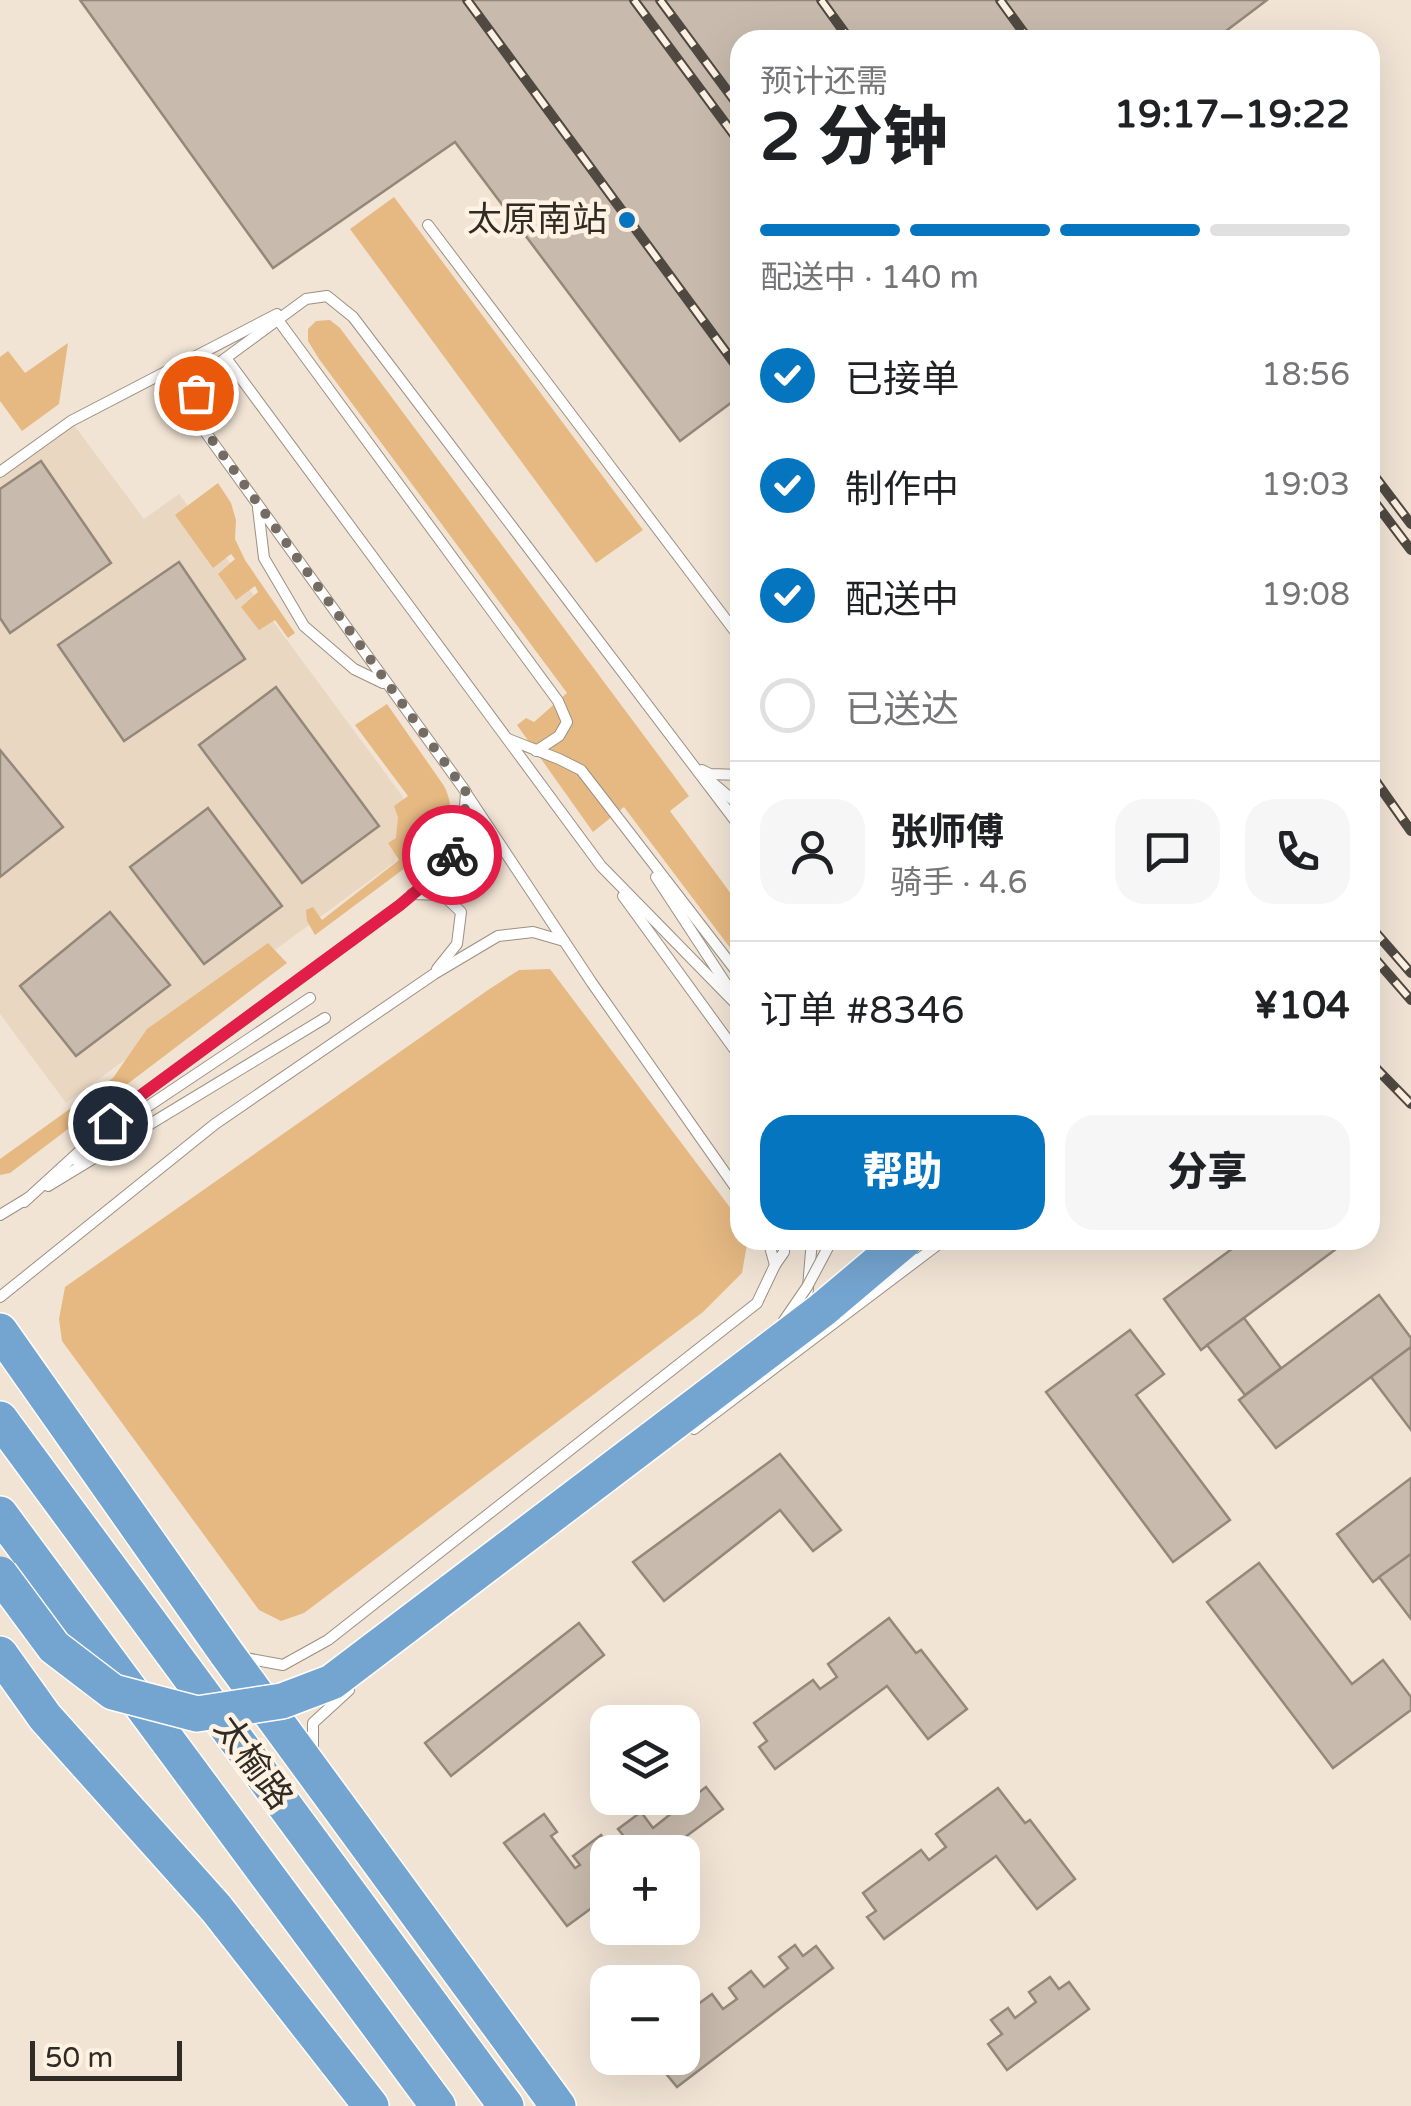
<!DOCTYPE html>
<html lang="zh">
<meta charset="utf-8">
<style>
body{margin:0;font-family:"Varela Round","Noto Sans SC",sans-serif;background:#f6f6f6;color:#202124;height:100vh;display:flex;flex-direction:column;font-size:38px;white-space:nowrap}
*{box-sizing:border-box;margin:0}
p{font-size:32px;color:#757577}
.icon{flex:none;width:55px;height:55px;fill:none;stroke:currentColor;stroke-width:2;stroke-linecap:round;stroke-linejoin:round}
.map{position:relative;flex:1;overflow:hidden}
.details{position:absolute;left:730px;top:30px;width:650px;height:1220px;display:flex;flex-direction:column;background:#fff;border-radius:30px;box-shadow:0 10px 40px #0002}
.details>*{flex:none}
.buttons{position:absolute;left:590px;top:1705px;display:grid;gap:20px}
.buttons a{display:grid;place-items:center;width:110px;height:110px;border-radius:20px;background:#fff;box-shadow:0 10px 40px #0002;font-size:50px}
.scale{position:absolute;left:30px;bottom:25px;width:152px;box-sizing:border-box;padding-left:10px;border:5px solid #302b25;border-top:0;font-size:28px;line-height:35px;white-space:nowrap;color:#302b25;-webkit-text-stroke:8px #fff2e2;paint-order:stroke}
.pin{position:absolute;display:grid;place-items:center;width:85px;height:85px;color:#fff;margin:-42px;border:5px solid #fff;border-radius:50%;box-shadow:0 2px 10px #0007}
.courier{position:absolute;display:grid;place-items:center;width:100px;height:100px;margin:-50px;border:8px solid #e11d48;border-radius:50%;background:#fff;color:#222;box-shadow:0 2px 12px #0007}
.headline em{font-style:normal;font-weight:800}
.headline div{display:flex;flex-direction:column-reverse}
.headline{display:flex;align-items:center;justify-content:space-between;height:170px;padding:0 30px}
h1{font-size:65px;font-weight:800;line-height:75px}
.bar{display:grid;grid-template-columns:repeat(4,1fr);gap:15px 10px;align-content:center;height:120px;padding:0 30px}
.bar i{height:12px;border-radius:8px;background:#e0e0e0}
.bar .on{background:#0575c0}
.bar p{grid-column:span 4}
.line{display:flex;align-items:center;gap:25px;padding:0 30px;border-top:2px solid #e0e0e0}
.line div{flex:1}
.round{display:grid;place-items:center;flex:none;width:105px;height:105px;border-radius:30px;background:#f6f6f6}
ol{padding:0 30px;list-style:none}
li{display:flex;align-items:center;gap:30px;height:110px}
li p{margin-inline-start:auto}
li .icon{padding:10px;border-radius:50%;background:#0575c0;color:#fff;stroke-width:4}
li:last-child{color:#757577}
li i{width:55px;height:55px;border:5px solid #e0e0e0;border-radius:50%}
.action{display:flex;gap:20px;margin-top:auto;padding:20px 30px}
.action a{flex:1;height:115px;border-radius:30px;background:#0575c0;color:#fff;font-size:40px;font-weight:800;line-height:115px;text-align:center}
.action a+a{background:#f6f6f6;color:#202124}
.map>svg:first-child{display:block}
.built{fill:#e9d7c2}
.green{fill:#e6b983}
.building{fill:#c8bbad;stroke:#94887a;stroke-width:2.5}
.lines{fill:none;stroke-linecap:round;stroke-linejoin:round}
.service-casing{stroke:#9c9082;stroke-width:12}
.trunk-casing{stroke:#fff;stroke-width:38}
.service{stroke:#fff;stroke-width:10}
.trunk{stroke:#74a4d0;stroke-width:35}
.rail-casing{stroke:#4f4942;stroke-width:10}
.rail{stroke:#fff2e2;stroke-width:6;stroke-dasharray:19;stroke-linecap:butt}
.service-bridge-casing{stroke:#9c9082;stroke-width:12;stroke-linecap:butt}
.trunk-bridge-casing{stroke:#fff;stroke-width:38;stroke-linecap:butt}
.service-bridge{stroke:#fff;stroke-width:10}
.trunk-bridge{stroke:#74a4d0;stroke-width:35}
.done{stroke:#746c63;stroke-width:10;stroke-dasharray:0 18}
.route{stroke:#e11d48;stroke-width:12}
.poi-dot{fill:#0575c0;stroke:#fff2e2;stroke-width:4}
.labels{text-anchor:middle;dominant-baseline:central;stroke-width:9;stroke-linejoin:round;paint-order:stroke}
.poi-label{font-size:35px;fill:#302b25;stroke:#fff2e2;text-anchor:end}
.street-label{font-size:35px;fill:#302b25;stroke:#fff2e2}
</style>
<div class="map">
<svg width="1411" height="2106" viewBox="0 0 1411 2106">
<rect width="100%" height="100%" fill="#f1e4d5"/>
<path class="built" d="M71 421 144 519 179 494 403 797 395 862 66 1103 0 1014V474Z"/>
<g class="green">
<path d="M394 197 643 530 596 563 350 229Z"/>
<path d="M330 320 340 328 689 796 670 811 740 906V961L624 807 593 832 517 725 526 718 534 722 567 693 319 359 308 341V329L316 321Z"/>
<path d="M68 343 59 404 22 431 0 401V357L8 351 25 373Z"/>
<path d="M218 483 231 503 236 520 235 539 245 560 295 633 288 638 275 620 259 630 241 607 258 592 255 586 236 600 218 574 235 559 231 554 213 568 175 515Z"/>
<path d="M387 704 444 786C452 801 453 821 448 836L315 935 307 921 306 910 313 907 322 920 399 860 388 843 396 838 398 817 394 806 408 796 355 725Z"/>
<path d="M268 943 287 963 10 1173 0 1175V1159L113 1078 147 1029Z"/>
<path d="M550 969 735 1214 740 1240H745L747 1244 742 1273 703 1312 304 1613 281 1621 259 1610 62 1341 59 1319 65 1287 488 990 519 970Z"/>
</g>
<g class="building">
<path d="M80 0H1267L1214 40H740V396L680 441 455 142 273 268Z"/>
<path d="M41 461 111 563 10 633 0 618V489Z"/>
<path d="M179 562 245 659 124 741 58 645Z"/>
<path d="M276 687 379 826 302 883 199 745Z"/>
<path d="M0 750 63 827 0 877Z"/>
<path d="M208 808 282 906 204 964 130 867Z"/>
<path d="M110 912 170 985 76 1056 20 986Z"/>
<path d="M1244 1240H1335L1340 1246 1201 1350 1164 1299Z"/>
<path d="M1379 1295 1411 1338V1347L1276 1448 1239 1400Z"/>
<path d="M1244 1318 1281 1368 1245 1395 1207 1345Z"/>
<path d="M1130 1330 1164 1374 1136 1395 1230 1520 1173 1562 1046 1392Z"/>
<path d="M1411 1347V1430L1371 1377Z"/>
<path d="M780 1454 841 1530 813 1551 780 1510 664 1601 633 1562Z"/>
<path d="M1411 1478V1554L1373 1582 1337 1534Z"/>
<path d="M1411 1554V1619L1379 1577Z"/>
<path d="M1259 1563 1352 1684 1383 1660 1411 1697V1710L1333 1768 1207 1602Z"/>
<path d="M889 1618 916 1653 921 1650 967 1709 928 1739 887 1686 775 1769 759 1747 767 1741 754 1723 813 1680 820 1689 837 1677 828 1664Z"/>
<path d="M579 1623 604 1655 451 1776 425 1743Z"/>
<path d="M684 1786 693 1797 706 1787 723 1809 665 1852H608V1896L567 1926 504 1843 544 1814 557 1832 551 1836 575 1868 580 1865 573 1856 601 1835 613 1850 627 1840 618 1829 641 1812 653 1828 677 1809 669 1798H682Z"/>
<path d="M998 1788 1025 1823 1030 1820 1075 1879 1037 1909 996 1856 884 1939 867 1917 876 1911 863 1893 921 1850 929 1860 946 1847 936 1834Z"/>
<path d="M795 1945 803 1956 816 1946 833 1968 677 2087 653 2058H682V2022L686 2027 690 2024 683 2015 712 1994 723 2009 737 1999 729 1988 751 1971 764 1987 788 1968 779 1957Z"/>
<path d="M654 1972 662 1982H640Z"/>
<path d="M1050 1977 1059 1989 1069 1982 1089 2009 1007 2070 988 2044 1002 2034 991 2020 1008 2008 1015 2018 1036 2002 1029 1992Z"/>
</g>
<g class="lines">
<g class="service-casing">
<g id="service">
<path d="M428 225 740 638"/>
<path d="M278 320 558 701 567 722 559 736 536 751"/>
<path d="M226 358 601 866 740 1008"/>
<path d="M0 472 71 421 277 314"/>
<path d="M258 508 264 558 304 626 354 669 383 683"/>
<path d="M508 739 559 759 581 770 740 976"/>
<path d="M702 770 710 774 740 775"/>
<path d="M707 778 740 806"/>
<path d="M466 793 592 983 740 1194"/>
<path d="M656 877 732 993"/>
<path d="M412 894 443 895 461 912 457 944 437 969"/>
<path d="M623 896 740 1057"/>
<path d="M740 1139V1140"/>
<path d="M77 1161 147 1107 310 998"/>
<path d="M48 1186 325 1018"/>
<path d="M24 1202 140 1096 400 905 445 867 463 838 466 792 193 415 196 393 208 371 306 299 327 296 353 317 740 827"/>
<path d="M0 1215 28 1198"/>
<path d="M775 1265 784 1252V1240"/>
<path d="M0 1297 215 1124 434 974 498 936 533 932 564 941"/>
<path d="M806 1311 812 1240"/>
<path d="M694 1429 944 1240"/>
<path d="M240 1657 283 1665 328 1640 757 1303 775 1265 768 1240"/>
<path d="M313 1752V1723L349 1690"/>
</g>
</g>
<g class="trunk-casing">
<g id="trunk">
<path d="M0 1331 227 1654 558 2106"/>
<path d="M0 1419 506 2106"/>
<path d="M0 1514 438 2106"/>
<path d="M0 1654 45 1717 216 1908 371 2106"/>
</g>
</g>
<use href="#service" class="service"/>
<use href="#trunk" class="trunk"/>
<g class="rail-casing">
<g id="rail">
<path d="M467 0 740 371"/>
<path d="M634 0 740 143"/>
<path d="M660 0 740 108"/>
<path d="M821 0 850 40"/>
<path d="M1000 0 1029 40"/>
<path d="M1370 470 1411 524"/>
<path d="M1370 496 1411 550"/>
<path d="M1370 773 1411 831"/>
<path d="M1370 926 1411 973"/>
<path d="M1370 953 1411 1000"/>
<path d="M1370 1062 1411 1104"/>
</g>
</g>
<use href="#rail" class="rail"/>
<g class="service-bridge-casing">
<path id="service-bridge" d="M783 1322 807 1287 832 1240"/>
</g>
<g class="trunk-bridge-casing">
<path id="trunk-bridge" d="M0 1574 54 1647 113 1692 197 1714 282 1701 332 1682 822 1310 905 1240"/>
</g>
<use href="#service-bridge" class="service-bridge"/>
<use href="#trunk-bridge" class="trunk-bridge"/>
</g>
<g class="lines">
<path class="done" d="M196 393 194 415 466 792 463 838 452 855"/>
<path class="route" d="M110 1123 140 1096 400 905 445 867 452 855"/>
</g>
<circle class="poi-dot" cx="627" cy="220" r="10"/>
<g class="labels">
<g class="poi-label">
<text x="607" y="220">太原南站</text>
</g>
<g class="street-label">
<text transform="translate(253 1763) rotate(54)">太榆路</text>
</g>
</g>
</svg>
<div class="buttons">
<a><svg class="icon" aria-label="layers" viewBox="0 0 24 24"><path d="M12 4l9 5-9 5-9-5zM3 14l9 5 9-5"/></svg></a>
<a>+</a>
<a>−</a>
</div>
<div class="scale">50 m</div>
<div class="pin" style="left:196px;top:393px;background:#ea580c"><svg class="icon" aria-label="bag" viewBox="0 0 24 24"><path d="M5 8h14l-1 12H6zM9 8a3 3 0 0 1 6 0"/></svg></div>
<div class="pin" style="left:110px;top:1123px;background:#1f2937"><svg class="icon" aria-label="home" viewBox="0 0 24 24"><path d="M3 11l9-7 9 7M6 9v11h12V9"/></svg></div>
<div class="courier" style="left:452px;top:855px"><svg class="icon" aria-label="bike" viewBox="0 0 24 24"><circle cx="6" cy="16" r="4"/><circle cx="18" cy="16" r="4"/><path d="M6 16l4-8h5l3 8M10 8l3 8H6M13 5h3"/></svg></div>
<section class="details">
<div class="headline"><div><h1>2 分钟</h1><p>预计还需</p></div><em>19:17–19:22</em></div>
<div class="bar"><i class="on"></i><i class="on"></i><i class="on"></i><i></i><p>配送中 · 140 m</p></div>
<ol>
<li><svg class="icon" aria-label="check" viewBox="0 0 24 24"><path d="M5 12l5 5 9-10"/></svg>已接单<p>18:56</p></li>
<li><svg class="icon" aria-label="check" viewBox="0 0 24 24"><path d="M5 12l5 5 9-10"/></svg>制作中<p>19:03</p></li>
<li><svg class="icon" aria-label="check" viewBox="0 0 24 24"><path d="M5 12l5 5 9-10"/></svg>配送中<p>19:08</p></li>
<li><i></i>已送达</li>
</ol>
<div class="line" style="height:180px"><a class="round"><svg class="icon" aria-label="person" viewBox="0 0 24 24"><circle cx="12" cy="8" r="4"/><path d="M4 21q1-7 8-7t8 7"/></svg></a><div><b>张师傅</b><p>骑手 · 4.6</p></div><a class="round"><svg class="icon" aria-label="chat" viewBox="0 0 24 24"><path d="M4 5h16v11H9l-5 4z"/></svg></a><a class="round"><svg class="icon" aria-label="phone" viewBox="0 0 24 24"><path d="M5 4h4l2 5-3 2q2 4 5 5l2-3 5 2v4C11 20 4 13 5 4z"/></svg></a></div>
<div class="line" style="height:130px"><div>订单 #8346</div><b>¥104</b></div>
<div class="action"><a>帮助</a><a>分享</a></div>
</section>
</div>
